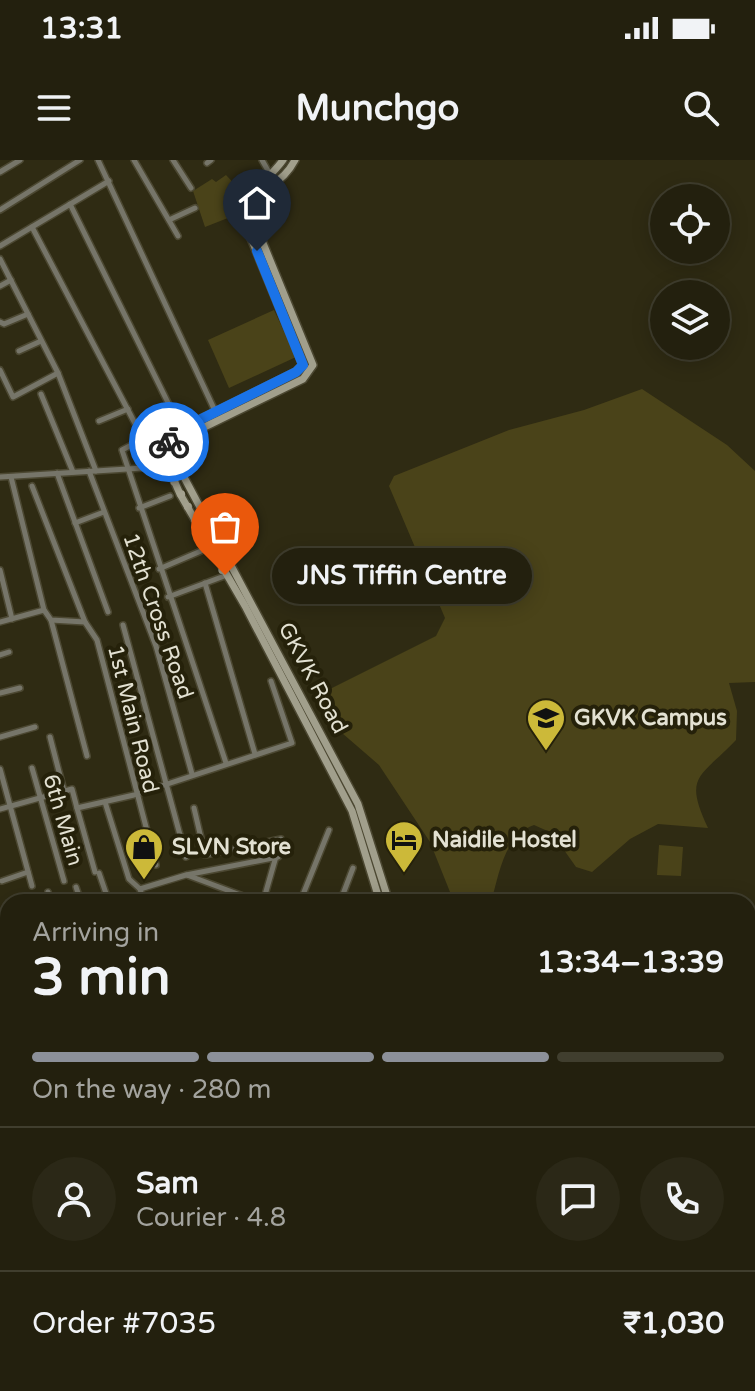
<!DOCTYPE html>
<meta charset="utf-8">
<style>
body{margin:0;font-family:"Varela Round",sans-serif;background:#2b2817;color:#f1f3f6;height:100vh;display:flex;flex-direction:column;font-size:30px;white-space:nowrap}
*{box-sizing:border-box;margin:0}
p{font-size:26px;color:#a3a39e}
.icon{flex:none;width:44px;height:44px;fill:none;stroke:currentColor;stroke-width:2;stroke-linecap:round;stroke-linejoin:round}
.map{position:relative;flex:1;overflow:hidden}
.sheet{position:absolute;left:0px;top:734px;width:756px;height:498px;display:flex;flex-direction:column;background:#23200e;border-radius:24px 24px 0 0;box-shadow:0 4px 20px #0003,0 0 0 2px #403e2e}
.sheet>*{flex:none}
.controls{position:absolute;left:650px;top:24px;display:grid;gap:16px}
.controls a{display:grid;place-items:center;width:80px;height:80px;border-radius:50%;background:#23200e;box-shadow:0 4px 20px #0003,0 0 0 2px #403e2e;font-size:40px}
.pin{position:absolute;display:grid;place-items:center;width:68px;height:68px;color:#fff;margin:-82px -34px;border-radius:50% 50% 50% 0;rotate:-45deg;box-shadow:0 0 8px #0007}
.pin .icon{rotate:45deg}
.courier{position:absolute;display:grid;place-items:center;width:80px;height:80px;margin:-40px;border:6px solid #1a73e8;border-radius:50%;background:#fff;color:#222;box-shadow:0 2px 10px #0007}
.bubble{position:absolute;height:56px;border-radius:28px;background:#23200e;box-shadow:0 4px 20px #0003,0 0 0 2px #403e2e;font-size:26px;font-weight:700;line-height:56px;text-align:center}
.summary em{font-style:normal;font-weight:700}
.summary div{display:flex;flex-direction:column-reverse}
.summary{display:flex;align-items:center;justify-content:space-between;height:136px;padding:0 32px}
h1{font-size:52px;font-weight:700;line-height:60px}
.bar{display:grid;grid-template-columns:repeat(4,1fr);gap:12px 8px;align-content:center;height:96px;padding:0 32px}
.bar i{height:10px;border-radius:6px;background:#403e2e}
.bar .current{background:#8c9099}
.bar p{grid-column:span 4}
.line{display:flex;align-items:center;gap:20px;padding:0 32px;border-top:2px solid #403e2e}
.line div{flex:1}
.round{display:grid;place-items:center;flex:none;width:84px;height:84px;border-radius:42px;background:#2b2817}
.status{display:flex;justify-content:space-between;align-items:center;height:56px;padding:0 40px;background:#23200e;direction:ltr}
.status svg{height:22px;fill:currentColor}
header{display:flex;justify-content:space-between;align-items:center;height:104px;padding:0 32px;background:#23200e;font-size:36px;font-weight:700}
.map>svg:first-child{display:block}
.green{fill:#4a4319}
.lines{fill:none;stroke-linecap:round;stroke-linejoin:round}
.minor-casing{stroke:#4c4832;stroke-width:8}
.tertiary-casing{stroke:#4c4832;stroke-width:9}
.secondary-casing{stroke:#4c4832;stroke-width:10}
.minor{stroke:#767569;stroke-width:5}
.tertiary{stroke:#767569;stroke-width:6}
.secondary{stroke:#a19f8c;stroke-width:7}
.done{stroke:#a4a18f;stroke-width:8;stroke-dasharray:0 14.4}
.route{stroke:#1a73e8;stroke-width:10}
.labels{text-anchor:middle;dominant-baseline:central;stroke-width:8;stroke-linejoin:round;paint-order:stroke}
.street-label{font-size:22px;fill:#e3e1d2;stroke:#25210a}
.poi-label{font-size:22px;font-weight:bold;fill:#e3e1d2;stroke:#25210a;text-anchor:start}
</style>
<div class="status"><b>13:31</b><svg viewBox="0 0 49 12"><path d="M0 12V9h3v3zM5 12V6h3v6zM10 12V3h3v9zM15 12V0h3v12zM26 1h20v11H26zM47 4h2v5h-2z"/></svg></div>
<header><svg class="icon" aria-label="menu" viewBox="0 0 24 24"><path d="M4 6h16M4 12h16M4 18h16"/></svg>Munchgo<svg class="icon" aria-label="search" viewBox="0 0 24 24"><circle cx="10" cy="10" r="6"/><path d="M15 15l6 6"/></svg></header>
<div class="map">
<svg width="755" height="1231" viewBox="0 0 755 1231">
<rect width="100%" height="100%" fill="#2f2b13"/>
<g class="green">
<path d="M226 15 242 32 233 56 205 67 193 31 212 19 216 22Z"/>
<path d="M274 150 296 197 229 228 208 180Z"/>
<path d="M642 229 727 285 755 311V522L729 523 737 551 736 580C700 618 683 615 708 668L658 664 630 679 592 712 576 707 552 673 534 665C504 675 499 715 491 742H454L430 682 379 605 342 573 322 536 330 529 436 476 445 458 389 326 394 316 509 270 584 250Z"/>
<path d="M659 685 683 687 681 716 657 715Z"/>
<path d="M748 781 755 783 753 1213 748 1190Z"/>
<path d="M8 915V969L0 971V919Z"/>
<path d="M8 1100V1157L0 1158V1101Z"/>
</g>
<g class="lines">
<g class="minor-casing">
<g id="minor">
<path d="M98 0 216 253"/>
<path d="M134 0 178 76"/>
<path d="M173 0 191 28"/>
<path d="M262 0 271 16"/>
<path d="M207 3 211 0"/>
<path d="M0 12 20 0"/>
<path d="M70 44 181 269"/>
<path d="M0 50 80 0"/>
<path d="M169 60 195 48"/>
<path d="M32 67 140 273 141 280 122 290 226 603"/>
<path d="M0 86 109 21"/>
<path d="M0 99 58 213 96 311"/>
<path d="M0 126 11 120"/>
<path d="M0 162 4 164 28 154"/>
<path d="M19 191 41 181"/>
<path d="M0 210 13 237 58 213"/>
<path d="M41 234 73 312"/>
<path d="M99 261 128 249"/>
<path d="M89 311 156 486 192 614"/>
<path d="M57 313 108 452"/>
<path d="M0 317 159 307"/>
<path d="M11 317 44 450 51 460 85 462 97 480 156 705"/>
<path d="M32 326 85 462"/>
<path d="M139 348 170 336"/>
<path d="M75 363 104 352"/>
<path d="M159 409 201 391"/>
<path d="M0 410 12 459"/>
<path d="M205 423 255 594"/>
<path d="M168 437 227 415"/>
<path d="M51 460 87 596"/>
<path d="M0 462 44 450"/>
<path d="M123 465 186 697"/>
<path d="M0 495 9 492"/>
<path d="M0 533 20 528"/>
<path d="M0 577 35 567"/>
<path d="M50 577 64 631"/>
<path d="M32 608 64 721"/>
<path d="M0 609 32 726"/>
<path d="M105 642 129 719 140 729 186 715 278 697"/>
<path d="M77 648 95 712"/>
<path d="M194 648 205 695 281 679 263 742"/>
<path d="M0 649 72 629 77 648 134 635 292 583 271 521"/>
<path d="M99 713 109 742"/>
<path d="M187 715 259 742"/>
<path d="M2 721 28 712"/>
<path d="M76 727 81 742"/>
<path d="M140 729 144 742"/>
<path d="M48 732 51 742"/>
<path d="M300 742 329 670"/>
<path d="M340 742 353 708"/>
<path d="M0 781 8 810"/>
<path d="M0 855 8 852"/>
<path d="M0 887 1 886"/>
<path d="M0 992 8 990"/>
<path d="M0 1031 8 1030"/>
<path d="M0 1070 8 1068"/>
<path d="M211 1224 214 1231"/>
<path d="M373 1224 375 1231"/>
<path d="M517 1224 520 1231"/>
<path d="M13 1231 19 1230"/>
<path d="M724 1231 755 1224"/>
</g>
</g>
<g class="tertiary-casing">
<path id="tertiary" d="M0 1173 8 1172"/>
</g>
<g class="secondary-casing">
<g id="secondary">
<path d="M283 0C265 25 243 31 246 66L303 205 296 212 181 269 171 278 163 295 180 334 245 446 352 651 380 742"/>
<path d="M295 0C278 33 252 20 256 66L313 205 303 219 184 277 175 288 177 304 358 644 389 742"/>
<path d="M277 1224 279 1231"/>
</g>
</g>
<use href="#minor" class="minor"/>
<use href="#tertiary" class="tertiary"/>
<use href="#secondary" class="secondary"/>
</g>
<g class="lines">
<path class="done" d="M169 282 163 295 168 310 225 415"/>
<path class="route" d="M169 282 181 269 296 212 303 205 257 91"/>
</g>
<defs>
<g id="university-pin" transform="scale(2)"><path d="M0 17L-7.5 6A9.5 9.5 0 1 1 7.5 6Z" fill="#ccb939" stroke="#25210a"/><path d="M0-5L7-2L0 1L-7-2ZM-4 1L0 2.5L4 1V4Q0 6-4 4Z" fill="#111"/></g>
<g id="hotel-pin" transform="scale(2)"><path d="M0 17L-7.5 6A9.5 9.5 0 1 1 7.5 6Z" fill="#ccb939" stroke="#25210a"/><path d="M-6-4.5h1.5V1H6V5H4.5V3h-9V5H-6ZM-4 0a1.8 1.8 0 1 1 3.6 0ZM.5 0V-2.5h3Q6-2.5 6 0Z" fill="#111"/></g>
<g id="shop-pin" transform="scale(2)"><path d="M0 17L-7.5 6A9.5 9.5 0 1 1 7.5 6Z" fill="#ccb939" stroke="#25210a"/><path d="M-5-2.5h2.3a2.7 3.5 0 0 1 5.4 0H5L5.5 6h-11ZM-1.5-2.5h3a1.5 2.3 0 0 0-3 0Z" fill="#111"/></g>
</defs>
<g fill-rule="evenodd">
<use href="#university-pin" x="546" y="558"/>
<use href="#hotel-pin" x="404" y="680"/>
<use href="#shop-pin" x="144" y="687"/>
</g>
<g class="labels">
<g class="street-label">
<text transform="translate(158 456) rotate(71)">12th Cross Road</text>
<text transform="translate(313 518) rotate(62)">GKVK Road</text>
<text transform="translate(133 559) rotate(76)">1st Main Road</text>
<text transform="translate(63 660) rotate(74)">6th Main</text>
</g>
<g class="poi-label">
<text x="574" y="558">GKVK Campus</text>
<text x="432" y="680">Naidile Hostel</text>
<text x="172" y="687">SLVN Store</text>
</g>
</g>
</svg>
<div class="controls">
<a><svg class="icon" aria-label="locate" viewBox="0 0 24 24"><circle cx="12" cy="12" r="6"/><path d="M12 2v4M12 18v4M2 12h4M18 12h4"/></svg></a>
<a><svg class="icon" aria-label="layers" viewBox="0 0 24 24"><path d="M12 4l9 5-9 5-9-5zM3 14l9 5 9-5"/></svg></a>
</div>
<div class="pin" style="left:225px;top:415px;background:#ea580c"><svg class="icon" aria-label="bag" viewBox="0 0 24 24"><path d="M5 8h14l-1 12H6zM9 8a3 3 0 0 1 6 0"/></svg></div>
<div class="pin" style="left:257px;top:91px;background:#1f2937"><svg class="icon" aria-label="home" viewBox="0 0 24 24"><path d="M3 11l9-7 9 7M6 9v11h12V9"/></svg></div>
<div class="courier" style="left:169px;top:282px"><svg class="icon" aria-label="bike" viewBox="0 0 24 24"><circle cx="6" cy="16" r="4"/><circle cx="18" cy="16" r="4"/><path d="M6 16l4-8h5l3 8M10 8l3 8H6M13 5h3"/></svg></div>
<div class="bubble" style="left:272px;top:388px;width:260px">JNS Tiffin Centre</div>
<section class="sheet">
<div class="summary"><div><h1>3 min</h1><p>Arriving in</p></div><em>13:34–13:39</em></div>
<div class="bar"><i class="current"></i><i class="current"></i><i class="current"></i><i></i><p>On the way · 280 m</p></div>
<div class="line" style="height:144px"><a class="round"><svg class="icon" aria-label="person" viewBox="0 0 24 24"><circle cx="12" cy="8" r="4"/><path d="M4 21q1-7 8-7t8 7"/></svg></a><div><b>Sam</b><p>Courier · 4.8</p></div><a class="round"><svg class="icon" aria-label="chat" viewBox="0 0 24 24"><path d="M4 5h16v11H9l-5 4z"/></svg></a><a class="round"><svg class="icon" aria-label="phone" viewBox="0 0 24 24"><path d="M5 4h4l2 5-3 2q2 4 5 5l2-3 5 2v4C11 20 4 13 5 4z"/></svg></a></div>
<div class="line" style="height:104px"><div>Order #7035</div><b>₹1,030</b></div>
</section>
</div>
